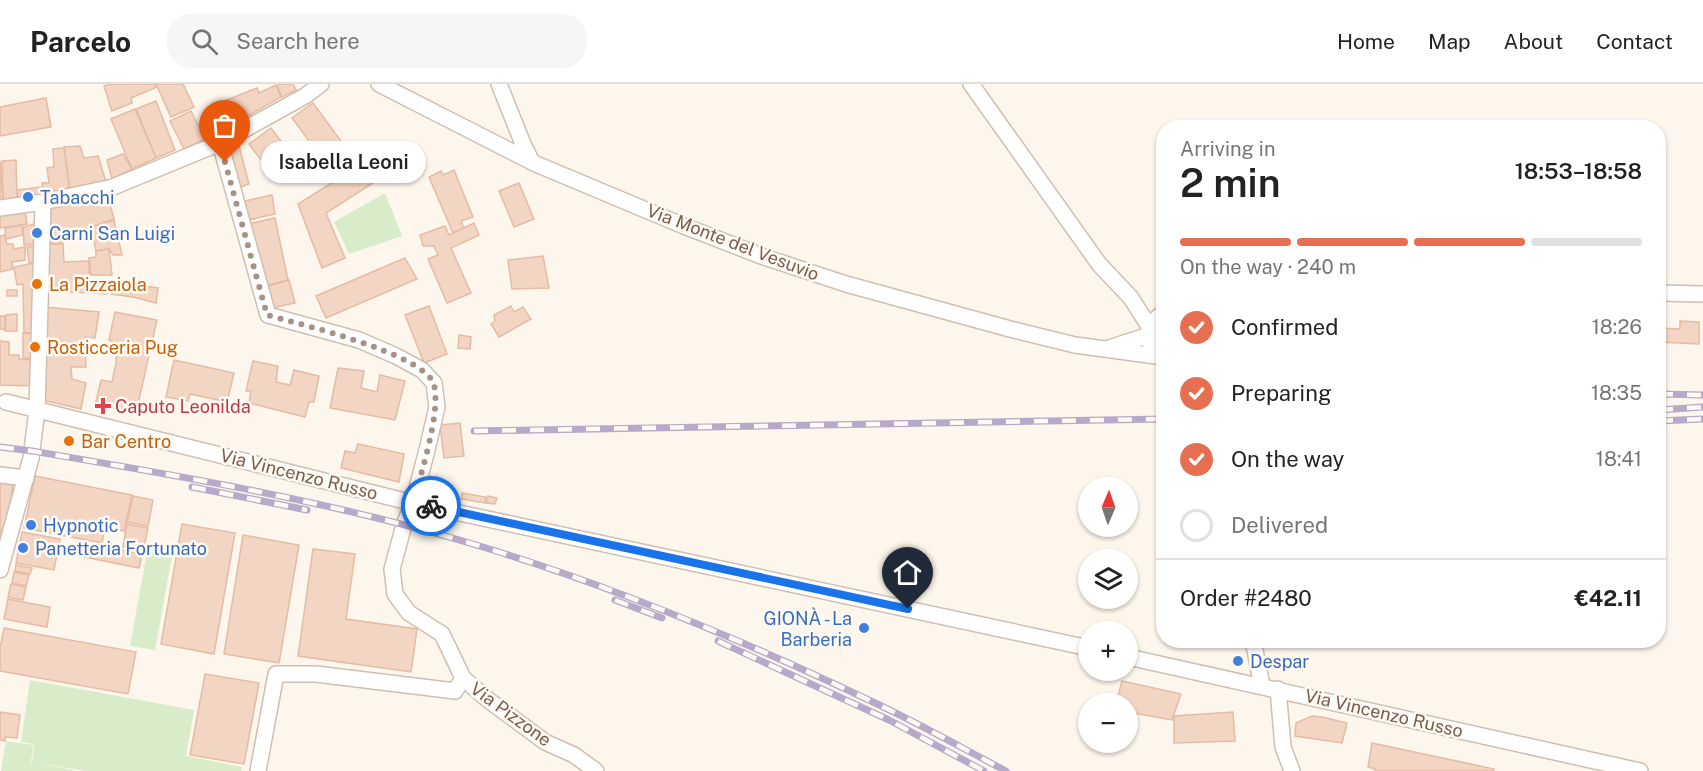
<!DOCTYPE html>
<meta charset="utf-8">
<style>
body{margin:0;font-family:"Public Sans",sans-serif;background:#f6f6f6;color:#222;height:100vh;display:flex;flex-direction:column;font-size:22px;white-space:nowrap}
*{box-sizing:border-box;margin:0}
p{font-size:20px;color:#767676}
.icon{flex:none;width:33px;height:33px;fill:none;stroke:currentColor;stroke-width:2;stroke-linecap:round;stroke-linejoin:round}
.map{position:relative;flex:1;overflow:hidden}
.drawer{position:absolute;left:1156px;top:36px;width:510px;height:528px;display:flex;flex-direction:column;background:#fff;border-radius:24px;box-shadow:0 2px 4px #0004}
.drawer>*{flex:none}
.needle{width:39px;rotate:2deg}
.fabs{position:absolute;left:1078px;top:393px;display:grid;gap:12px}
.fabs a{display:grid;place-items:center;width:60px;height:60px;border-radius:50%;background:#fff;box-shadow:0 2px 4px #0004;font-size:30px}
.pin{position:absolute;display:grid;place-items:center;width:51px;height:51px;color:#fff;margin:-62px -26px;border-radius:50% 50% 50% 0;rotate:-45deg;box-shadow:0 0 6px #0007}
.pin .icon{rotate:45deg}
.courier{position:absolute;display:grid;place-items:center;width:60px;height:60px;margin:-30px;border:4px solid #1a73e8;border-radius:50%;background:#fff;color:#222;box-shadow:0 2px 8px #0007}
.bubble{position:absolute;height:42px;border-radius:21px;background:#fff;box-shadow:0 2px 4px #0004;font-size:20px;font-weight:600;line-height:42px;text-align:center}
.headline em{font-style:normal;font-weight:600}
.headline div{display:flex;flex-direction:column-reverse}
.headline{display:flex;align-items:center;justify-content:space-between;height:102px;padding:0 24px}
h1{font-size:39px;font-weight:600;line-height:45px}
.bar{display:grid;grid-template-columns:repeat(4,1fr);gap:9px 6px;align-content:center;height:72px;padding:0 24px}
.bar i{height:8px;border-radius:4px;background:#e0e0e0}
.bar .active{background:#e76f51}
.bar p{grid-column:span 4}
.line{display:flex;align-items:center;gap:15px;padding:0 24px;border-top:2px solid #e0e0e0}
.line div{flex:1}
ol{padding:0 24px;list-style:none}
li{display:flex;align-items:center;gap:18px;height:66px}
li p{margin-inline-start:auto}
li .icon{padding:6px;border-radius:50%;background:#e76f51;color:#fff;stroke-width:4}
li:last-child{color:#767676}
li i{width:33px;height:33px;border:3px solid #e0e0e0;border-radius:50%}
header{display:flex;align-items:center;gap:36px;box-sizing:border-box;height:84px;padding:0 30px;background:#fff;border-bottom:2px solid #e0e0e0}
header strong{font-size:28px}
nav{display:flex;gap:33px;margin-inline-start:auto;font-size:21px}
.search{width:420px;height:54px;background:#f6f6f6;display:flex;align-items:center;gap:15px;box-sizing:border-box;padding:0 21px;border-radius:24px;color:#767676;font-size:22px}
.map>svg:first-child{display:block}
.green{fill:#d8ecc9}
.building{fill:#f3d5c3;stroke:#e6bba3;stroke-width:1.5}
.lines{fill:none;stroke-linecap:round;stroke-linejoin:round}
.street-casing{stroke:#d1beb0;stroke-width:18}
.street{stroke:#fff;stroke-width:15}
.rail-casing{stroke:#b9a8c9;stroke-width:7}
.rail{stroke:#fffaf3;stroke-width:4.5;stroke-dasharray:14;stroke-linecap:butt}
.done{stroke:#a89285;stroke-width:6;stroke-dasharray:0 10.8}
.route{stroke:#1a73e8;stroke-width:8}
.shop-dot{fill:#3f7fe0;stroke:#fffaf3;stroke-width:2}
.food-dot{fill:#e8710a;stroke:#fffaf3;stroke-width:2}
.health-dot{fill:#e0444e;stroke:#fffaf3;stroke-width:2}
.labels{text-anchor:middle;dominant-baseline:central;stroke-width:5;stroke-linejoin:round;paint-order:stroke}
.shop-label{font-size:18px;fill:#366cbe;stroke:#fffaf3;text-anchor:start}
.street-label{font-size:18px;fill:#7a5c4d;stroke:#fffaf3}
.food-label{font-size:18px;fill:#c56008;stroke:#fffaf3;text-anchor:start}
.health-label{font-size:18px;fill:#be3a42;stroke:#fffaf3;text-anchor:start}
</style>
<header>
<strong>Parcelo</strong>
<div class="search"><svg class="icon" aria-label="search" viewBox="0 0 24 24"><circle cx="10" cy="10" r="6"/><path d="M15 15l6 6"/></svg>Search here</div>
<nav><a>Home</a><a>Map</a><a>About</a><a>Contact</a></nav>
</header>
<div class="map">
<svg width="1703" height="687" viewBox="0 0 1703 687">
<rect width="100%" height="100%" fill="#fdf6ec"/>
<g class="green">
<path d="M385 109 402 152 349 170 334 138Z"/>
<path d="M147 468 172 472 155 566 130 562Z"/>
<path d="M30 596 194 626 186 672 242 683 241 687H85L34 678 77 687H1L6 657 33 661 31 678H32L34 660 21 658Z"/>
</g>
<g class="building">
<path d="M112 0H155L157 3 131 14 132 19 112 27 104 2Z"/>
<path d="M156 0H183L194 23 171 33Z"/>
<path d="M280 0H293L296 6 282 13 277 2Z"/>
<path d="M276 1 281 13 222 47 212 22 257 4 259 9Z"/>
<path d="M46 14 51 43 0 52V23Z"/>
<path d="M156 17 175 66 156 74 136 25Z"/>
<path d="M313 19 346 64 325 79 292 34Z"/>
<path d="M135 25 156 74 132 85 111 35Z"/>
<path d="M191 27 205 55 184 65 170 37Z"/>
<path d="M271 44 290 69 268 85 249 60Z"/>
<path d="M237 54 249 100 235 105 228 59Z"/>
<path d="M80 62 84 74 98 72 106 98 70 108 64 63Z"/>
<path d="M64 64 70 108 45 113 42 99H49L47 84 54 83 53 65Z"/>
<path d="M123 70 132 85 112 95 107 76Z"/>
<path d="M374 72 387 90 326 129 345 174 322 184 298 120Z"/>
<path d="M16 76 17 115H3L2 77Z"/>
<path d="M0 77 3 116H0Z"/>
<path d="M454 86 473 133 461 137 464 144 453 149 429 93 441 87 443 91Z"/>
<path d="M519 99 534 135 514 143 499 107Z"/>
<path d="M41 103 43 113 18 116 17 106Z"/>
<path d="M107 108 114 135 63 152V159H48L49 124Z"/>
<path d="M272 111 275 130 249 136 245 117Z"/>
<path d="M25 126 27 140 0 144V130Z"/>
<path d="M275 134 288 196 261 203 248 140Z"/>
<path d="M114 136 122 171H113L109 165 96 167 91 143Z"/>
<path d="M38 139 39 160 24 161 23 143Z"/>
<path d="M474 139 479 151 451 164 471 209 447 219 428 175 438 171 434 162H423L420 151 445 142 449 151Z"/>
<path d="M22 141 23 151 6 155 5 144Z"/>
<path d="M4 151 7 160H13L14 165 25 163V176L12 178 13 185 0 188V152Z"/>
<path d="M48 160H63L64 178 89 177 90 209 45 207Z"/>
<path d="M39 161 40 176 29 179 27 163Z"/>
<path d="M109 165 112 191H91L89 174 96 173V167Z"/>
<path d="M543 172 549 204 512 205 508 176Z"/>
<path d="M405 174 417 195 326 234 316 212Z"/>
<path d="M40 178 37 249H24L23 200 17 201 14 183Z"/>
<path d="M91 196 108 197 107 210 91 209Z"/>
<path d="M289 196 295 219 267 225 262 204Z"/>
<path d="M113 197 158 204 156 219 133 213 111 210Z"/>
<rect x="7" y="206" width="10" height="6"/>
<path d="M429 222 447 270 424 279 405 231Z"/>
<path d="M511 222 514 228 523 223 531 235 499 253 491 240 495 237 494 231Z"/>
<path d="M44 223 99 228 95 254 85 253 86 283H71L72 295 86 299 81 325 42 316Z"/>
<path d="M115 228 157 236 136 329 95 322 101 296 112 298 116 279 117 259 109 256Z"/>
<path d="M17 230V247H5L6 231Z"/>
<rect x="0" y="232" width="5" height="13"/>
<path d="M1680 237 1699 238V260L1659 258V244L1680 245Z"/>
<path d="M23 249 37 250V275L23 274Z"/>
<path d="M459 251 471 253 470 265 458 264Z"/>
<path d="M0 257 9 258V271H19V275L36 276 35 302 0 301Z"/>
<path d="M174 276 234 289 227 318 190 310 188 317 166 313Z"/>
<path d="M253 277 278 282 276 298 290 301 294 286 319 292 314 318H309L305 333 249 319 251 307H246Z"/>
<path d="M338 284 364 287 361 304 377 308 380 291 405 297 395 336 330 324Z"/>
<path d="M460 339 464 372 444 374 440 341Z"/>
<path d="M358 360 404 370 399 398 341 384 345 367 355 369Z"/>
<path d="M35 392 132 411 124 447 105 443 102 459 24 444Z"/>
<path d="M0 399 13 401 3 469 0 468Z"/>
<path d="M462 409 486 413 485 419 461 415Z"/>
<path d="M133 412 153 416 148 442 127 438Z"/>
<path d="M488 412 497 414 495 420 486 419Z"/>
<path d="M127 440 148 444 143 467 123 463Z"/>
<path d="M182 440 235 449 214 570 161 560Z"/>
<path d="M22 448 60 455 54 486 16 479Z"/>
<path d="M243 451 299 461 279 579 224 570Z"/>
<path d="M87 459 142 470 139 484 84 473Z"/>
<path d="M313 465 355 470 346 535 417 545 411 588 298 572Z"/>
<path d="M16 481 32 484 30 490 15 487Z"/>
<path d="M14 488 29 491 26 502 12 499Z"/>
<path d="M11 500 26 503 23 516 8 513Z"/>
<path d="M8 515 50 523 47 543 4 535Z"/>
<path d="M4 544 136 568 128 610 0 587V564Z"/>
<path d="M205 590 259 599 244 680 190 671Z"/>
<path d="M1122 597 1181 610 1172 636 1128 628V620H1116Z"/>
<path d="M0 628 20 631 17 654 5 653V657L0 656Z"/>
<path d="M1233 628 1235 657 1174 659V632Z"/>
<path d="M1312 632 1322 633 1347 639 1342 659 1295 652 1296 639Z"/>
<path d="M1372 659 1452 676 1494 685V687H1375V685L1368 683Z"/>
</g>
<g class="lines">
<g class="street-casing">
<g id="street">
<path d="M379 0 536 80 684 142 764 173 846 200 1010 245 1075 261 1163 273"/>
<path d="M499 0 523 60 532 78"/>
<path d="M971 0 1099 180 1131 214 1150 244"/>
<path d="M220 59 268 231 359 256 396 272 422 286 434 299 437 323 427 366 413 419 404 441 392 485 395 510 409 529 442 550 463 594 487 615 545 658 574 671 596 687"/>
<path d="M0 124 43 118 113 103 220 59 305 12 321 0"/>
<path d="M1659 209 1703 210"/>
<path d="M1164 229C1144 240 1143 262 1164 273"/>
<path d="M1109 264 1149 251"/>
<path d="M6 318 413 419 1089 564"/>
<path d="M0 391 26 394"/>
<path d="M0 486 31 374 37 326 43 118"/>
<path d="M1253 556 1262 602"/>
<path d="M1128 573 1640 687"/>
<path d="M1278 605 1283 663 1292 687"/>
<path d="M258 687 276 590H316L455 607 463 594"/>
</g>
</g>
<use href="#street" class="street"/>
<g class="rail-casing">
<g id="rail">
<path d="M1659 310 1703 311"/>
<path d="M1659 326 1703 323"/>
<path d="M1659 337 1703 335"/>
<path d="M474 347 1164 335"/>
<path d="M0 363 32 367C180 392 329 417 473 460 610 501 743 556 873 618 918 639 962 664 1006 687"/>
<path d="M192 403 307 426"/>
<path d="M615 516 662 534"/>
<path d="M718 557 889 636 984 687"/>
</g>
</g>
<use href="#rail" class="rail"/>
</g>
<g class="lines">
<path class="done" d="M225 78 267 231C299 240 426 270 434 301 441 328 421 390 413 418L431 422"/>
<path class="route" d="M431 422 908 525"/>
</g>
<g class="shop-dot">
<circle cx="28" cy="113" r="6"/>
<circle cx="37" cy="149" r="6"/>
<circle cx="31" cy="441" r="6"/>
<circle cx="23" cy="464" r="6"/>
<circle cx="864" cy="544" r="6"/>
<circle cx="1238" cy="577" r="6"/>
</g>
<g class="food-dot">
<circle cx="37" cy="200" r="6"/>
<circle cx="35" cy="263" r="6"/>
<circle cx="69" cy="357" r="6"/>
</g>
<path class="health-dot" d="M100 313h6v6h6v6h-6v6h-6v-6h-6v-6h6z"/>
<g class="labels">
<g class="shop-label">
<text x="40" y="113">Tabacchi</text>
<text x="49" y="149">Carni San Luigi</text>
<text x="43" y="441">Hypnotic</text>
<text x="35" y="464">Panetteria Fortunato</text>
<text x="852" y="534" text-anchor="end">GIONÀ - La<tspan x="852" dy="21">Barberia</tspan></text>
<text x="1250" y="577">Despar</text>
</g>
<g class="street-label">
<text transform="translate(733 158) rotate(21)">Via Monte del Vesuvio</text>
<text transform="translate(299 390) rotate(14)">Via Vincenzo Russo</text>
<text transform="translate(1384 629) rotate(13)">Via Vincenzo Russo</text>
<text transform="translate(511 630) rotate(36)">Via Pizzone</text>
</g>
<g class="food-label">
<text x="49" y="200">La Pizzaiola</text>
<text x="47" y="263">Rosticceria Pug</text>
<text x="81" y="357">Bar Centro</text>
</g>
<g class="health-label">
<text x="115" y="322">Caputo Leonilda</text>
</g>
</g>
</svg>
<div class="fabs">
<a><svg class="needle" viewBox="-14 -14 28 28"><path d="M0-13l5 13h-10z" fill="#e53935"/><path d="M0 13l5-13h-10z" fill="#767676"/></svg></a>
<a><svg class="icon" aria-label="layers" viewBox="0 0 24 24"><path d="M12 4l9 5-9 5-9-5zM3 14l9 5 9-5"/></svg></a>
<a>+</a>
<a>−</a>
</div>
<div class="pin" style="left:225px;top:78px;background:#ea580c"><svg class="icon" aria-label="bag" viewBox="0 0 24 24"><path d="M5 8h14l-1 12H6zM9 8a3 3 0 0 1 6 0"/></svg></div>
<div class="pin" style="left:908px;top:525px;background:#1f2937"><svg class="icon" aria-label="home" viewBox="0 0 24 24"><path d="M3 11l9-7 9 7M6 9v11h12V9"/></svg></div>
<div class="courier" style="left:431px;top:422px"><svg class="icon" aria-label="bike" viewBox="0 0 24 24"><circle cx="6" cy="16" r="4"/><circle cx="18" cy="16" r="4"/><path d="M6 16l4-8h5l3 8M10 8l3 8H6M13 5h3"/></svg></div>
<div class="bubble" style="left:261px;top:57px;width:165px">Isabella Leoni</div>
<section class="drawer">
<div class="headline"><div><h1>2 min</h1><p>Arriving in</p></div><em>18:53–18:58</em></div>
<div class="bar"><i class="active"></i><i class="active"></i><i class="active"></i><i></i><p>On the way · 240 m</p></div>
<ol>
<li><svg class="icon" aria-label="check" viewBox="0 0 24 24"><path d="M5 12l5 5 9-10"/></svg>Confirmed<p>18:26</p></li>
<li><svg class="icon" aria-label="check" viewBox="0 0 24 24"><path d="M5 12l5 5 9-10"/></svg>Preparing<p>18:35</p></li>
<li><svg class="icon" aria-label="check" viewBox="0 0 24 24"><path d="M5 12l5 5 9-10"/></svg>On the way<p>18:41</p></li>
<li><i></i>Delivered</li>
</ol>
<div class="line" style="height:78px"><div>Order #2480</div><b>€42.11</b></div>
</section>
</div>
